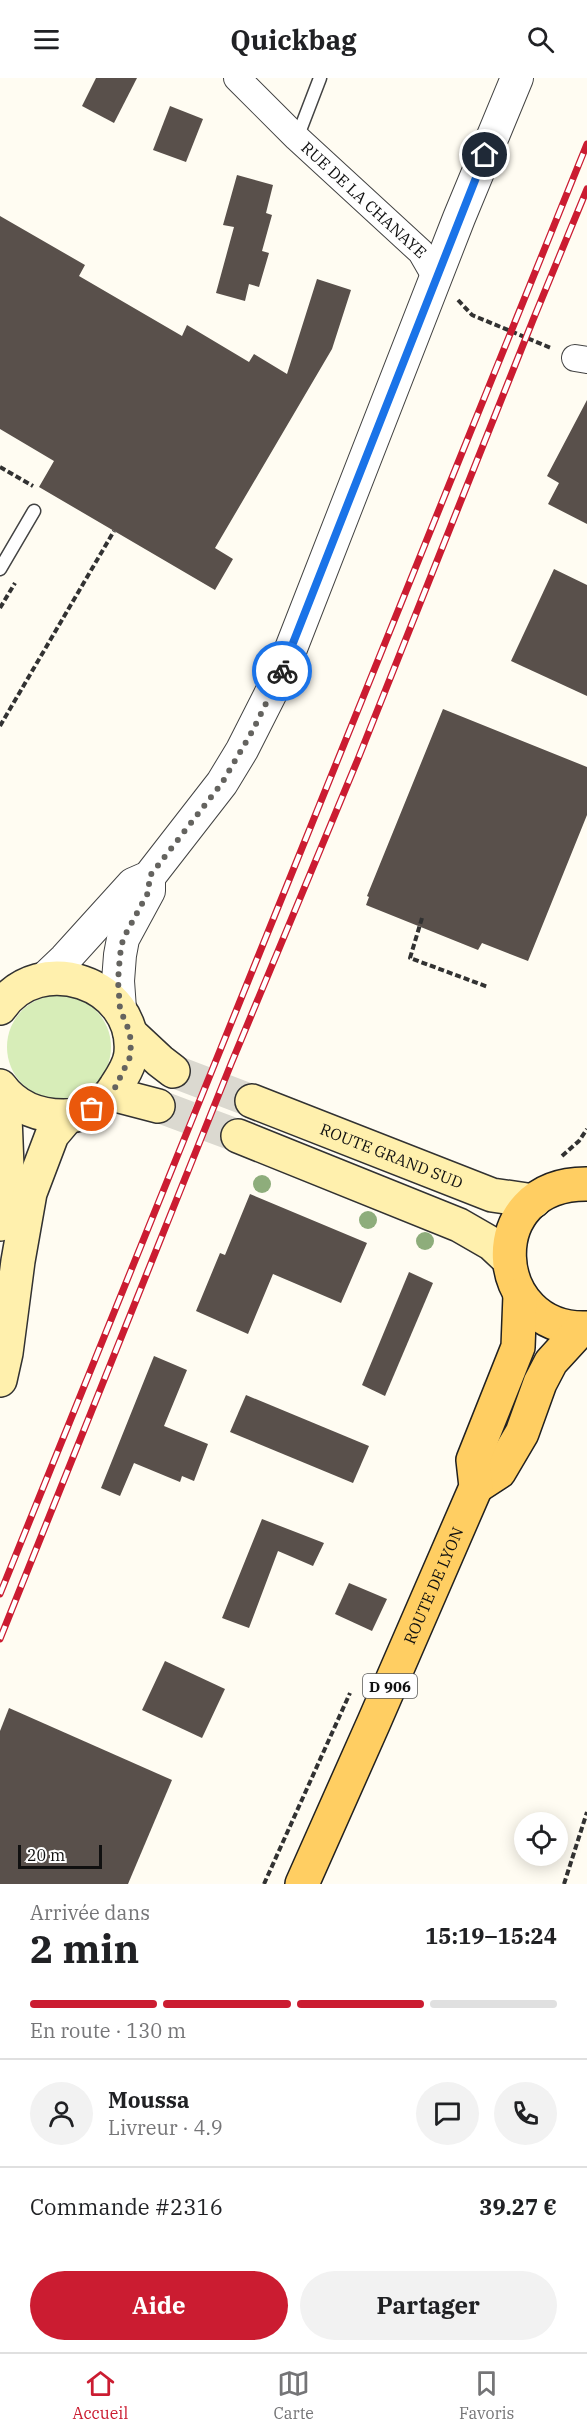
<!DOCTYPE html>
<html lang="fr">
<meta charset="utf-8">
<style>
body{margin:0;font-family:"IBM Plex Serif",serif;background:#f2f2f2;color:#202124;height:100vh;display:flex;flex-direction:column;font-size:22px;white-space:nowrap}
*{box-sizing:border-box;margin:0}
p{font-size:20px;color:#757577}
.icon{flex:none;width:33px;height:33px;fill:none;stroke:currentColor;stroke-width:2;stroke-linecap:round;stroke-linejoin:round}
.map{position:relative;height:1806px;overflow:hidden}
.details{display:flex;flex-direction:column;background:#fff;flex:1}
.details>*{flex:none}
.controls{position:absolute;left:514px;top:1734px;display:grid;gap:12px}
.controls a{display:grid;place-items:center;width:54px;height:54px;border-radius:50%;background:#fff;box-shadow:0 3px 15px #0003;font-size:30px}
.scale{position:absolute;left:18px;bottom:15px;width:84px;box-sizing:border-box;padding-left:6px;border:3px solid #101010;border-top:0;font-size:16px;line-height:21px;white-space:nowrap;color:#101010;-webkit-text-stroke:4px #fff;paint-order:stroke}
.pin{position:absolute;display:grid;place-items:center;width:51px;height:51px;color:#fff;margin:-26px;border:3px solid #fff;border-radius:50%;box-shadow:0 2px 6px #0007}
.courier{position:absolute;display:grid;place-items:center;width:60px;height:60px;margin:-30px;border:4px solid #1a73e8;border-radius:50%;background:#fff;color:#222;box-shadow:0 2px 8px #0007}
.summary em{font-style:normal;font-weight:700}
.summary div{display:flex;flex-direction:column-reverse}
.summary{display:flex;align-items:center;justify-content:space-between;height:102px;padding:0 30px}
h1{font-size:39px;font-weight:700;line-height:45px}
.bar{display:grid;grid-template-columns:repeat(4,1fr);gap:9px 6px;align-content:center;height:72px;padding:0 30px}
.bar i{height:8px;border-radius:4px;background:#e0e0e0}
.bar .on{background:#cb1c31}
.bar p{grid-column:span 4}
.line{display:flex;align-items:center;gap:15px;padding:0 30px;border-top:2px solid #e0e0e0}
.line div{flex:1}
.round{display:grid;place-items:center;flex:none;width:63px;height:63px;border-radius:32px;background:#f2f2f2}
.action{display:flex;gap:12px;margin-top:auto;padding:12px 30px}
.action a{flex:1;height:69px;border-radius:36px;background:#cb1c31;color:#fff;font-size:24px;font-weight:700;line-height:69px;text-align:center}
.action a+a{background:#f2f2f2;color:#202124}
header{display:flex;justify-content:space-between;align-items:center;height:78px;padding:0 30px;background:#fff;font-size:27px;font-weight:700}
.tab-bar{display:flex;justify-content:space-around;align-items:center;height:84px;border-top:2px solid #e0e0e0;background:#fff;font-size:16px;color:#757577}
.tab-bar a{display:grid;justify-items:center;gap:3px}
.tab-bar .on{color:#cb1c31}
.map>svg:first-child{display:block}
.green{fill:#d7edb8}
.building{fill:#59504b}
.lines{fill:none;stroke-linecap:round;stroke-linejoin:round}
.secondary-tunnel{stroke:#dbd9d0;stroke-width:33;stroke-dasharray:33 16;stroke-linecap:butt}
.service-casing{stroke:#434343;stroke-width:15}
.minor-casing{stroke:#434343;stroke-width:28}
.tertiary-casing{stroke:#434343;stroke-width:34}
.secondary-casing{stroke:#323232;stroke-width:36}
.primary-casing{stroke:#212121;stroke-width:36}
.path{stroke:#323232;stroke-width:4;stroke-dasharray:6 3;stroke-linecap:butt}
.service{stroke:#fff;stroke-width:12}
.minor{stroke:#fff;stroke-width:26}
.tertiary{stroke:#fff;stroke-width:32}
.secondary{stroke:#fff0ad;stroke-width:33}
.primary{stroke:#ffce62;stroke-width:33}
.rail-casing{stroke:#cb1c31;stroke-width:7}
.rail{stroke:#fff;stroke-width:4.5;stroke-dasharray:14;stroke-linecap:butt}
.tree{fill:#8ead7b}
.done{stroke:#64635f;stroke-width:6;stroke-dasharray:0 10.8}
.route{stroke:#1a73e8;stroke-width:8}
.labels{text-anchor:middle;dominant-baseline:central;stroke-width:6;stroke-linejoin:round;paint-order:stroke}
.shield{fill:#fff;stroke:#585858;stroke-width:1.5}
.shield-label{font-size:15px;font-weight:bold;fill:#101010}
.street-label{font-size:16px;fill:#101010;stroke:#fff}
</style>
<header><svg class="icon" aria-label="menu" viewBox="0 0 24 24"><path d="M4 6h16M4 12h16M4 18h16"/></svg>Quickbag<svg class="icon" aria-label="search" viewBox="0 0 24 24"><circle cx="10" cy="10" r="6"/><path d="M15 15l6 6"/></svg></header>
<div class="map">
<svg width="587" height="1806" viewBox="0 0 587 1806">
<rect width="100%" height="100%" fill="#fffcf2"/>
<circle class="green" cx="59" cy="969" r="52"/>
<g class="building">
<path d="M96 0H137L114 45 82 28Z"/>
<path d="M170 28 203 41 186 84 153 72Z"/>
<path d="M237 97 273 107 266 135 272 137 262 173 269 175 259 209 249 206 245 223 216 215 234 149 223 147Z"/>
<path d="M0 138 85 187 79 198 182 258 187 247 249 284 254 276 287 296 317 201 351 212 332 271 215 470 233 481 215 512 39 409 54 383 0 351Z"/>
<path d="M587 322V446L548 426 559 405 547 398Z"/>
<path d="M554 491 587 507V618L511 583Z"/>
<path d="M443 631 587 689V737L528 883 482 865 478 872 366 827 369 819 367 818Z"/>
<path d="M250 1116 367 1165 341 1225 273 1196 248 1256 196 1233 220 1175 225 1177Z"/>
<path d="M409 1194 433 1205 385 1318 362 1307Z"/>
<path d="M154 1278 187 1292 164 1348 208 1366 194 1403 182 1398 180 1404 134 1385 120 1418 101 1410Z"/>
<path d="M246 1317 369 1368 353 1405 230 1354Z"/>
<path d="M262 1441 324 1465 313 1488 278 1473 249 1550 222 1540Z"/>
<path d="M349 1505 387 1521 372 1553 335 1536Z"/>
<path d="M165 1583 225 1611 202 1660 142 1632Z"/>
<path d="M9 1630 172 1702 128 1806H0V1653Z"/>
</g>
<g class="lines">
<g class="secondary-tunnel">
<path d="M173 993 252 1023"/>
<path d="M158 1028 238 1058"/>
</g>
<g class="service-casing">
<g id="service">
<path d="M297 60 320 0"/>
<path d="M0 491 34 433"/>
</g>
</g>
<g class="minor-casing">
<g id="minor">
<path id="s1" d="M237 0 297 60 421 174 436 200"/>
<path d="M575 280 587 282"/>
</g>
</g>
<g class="tertiary-casing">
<g id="tertiary">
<path d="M45 900 65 881 133 806 149 799 222 705 242 672 283 591 459 140 517 0"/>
<path d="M120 931 118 903 120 877 123 861 149 813V799"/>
</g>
</g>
<g class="secondary-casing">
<g id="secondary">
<path d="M0 930C39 872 137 905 131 975 130 987 122 999 116 1008 106 1025 88 1037 68 1038 41 1039 16 1030 0 1008"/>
<path d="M130 955 160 983 173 993"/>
<path d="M112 1016 158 1028"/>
<path id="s2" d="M252 1023 492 1117 534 1123"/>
<path d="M238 1058 459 1147 492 1166 508 1181"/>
<path d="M0 1146 7 1089 4 1014"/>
<path d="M0 1302 6 1275 18 1183 30 1115 52 1057 68 1038"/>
</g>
</g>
<g class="primary-casing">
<g id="primary">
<path d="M587 1106C478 1105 489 1254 587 1250"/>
<path d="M476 1409 499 1394 522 1355 540 1305 551 1284 581 1251"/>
<path id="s3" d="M302 1806 374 1644 476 1409 473 1382 518 1269 520 1217"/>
</g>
</g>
<g class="path">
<path d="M458 222 472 237 551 270"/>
<path d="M0 389 33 408"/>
<path d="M0 530 15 505"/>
<path d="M0 648 114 453"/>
<path d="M422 840 410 880 488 909"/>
<path d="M562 1078 579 1063 587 1051"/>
<path d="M264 1806 350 1615"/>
<path d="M564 1806 587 1734"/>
</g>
<use href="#service" class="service"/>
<use href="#minor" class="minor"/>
<use href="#tertiary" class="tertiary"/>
<use href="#secondary" class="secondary"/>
<use href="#primary" class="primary"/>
<g class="rail-casing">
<g id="rail">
<path d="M0 1516 587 66"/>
<path d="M0 1561 231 986 358 681 533 242 587 111"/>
</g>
</g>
<use href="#rail" class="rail"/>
</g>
<g class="tree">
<circle cx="262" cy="1106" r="9"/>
<circle cx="368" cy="1142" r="9"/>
<circle cx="425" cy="1163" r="9"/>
</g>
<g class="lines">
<path class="done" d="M92 1031 112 1016 131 977 130 955 120 931 118 903 120 877 123 861 149 813V799L222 705 253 652 282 593"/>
<path class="route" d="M282 593 485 77"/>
</g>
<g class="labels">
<rect class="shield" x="363" y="1596" width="54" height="24" rx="4.5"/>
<g class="shield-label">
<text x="390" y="1608">D 906</text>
</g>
<g class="street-label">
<text stroke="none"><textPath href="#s1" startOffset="176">RUE DE LA CHANAYE</textPath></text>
<text stroke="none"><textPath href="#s2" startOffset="150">ROUTE GRAND SUD</textPath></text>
<text stroke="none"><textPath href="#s3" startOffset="326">ROUTE DE LYON</textPath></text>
</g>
</g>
</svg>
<div class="controls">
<a><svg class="icon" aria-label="locate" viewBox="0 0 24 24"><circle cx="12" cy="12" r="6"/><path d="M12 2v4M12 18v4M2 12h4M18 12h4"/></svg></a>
</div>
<div class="scale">20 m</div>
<div class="pin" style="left:92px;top:1031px;background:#ea580c"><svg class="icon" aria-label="bag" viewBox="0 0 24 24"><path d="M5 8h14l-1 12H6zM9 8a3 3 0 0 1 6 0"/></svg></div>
<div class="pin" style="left:485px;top:77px;background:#1f2937"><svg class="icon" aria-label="home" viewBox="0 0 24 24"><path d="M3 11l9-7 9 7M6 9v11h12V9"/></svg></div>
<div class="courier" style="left:282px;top:593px"><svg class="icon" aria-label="bike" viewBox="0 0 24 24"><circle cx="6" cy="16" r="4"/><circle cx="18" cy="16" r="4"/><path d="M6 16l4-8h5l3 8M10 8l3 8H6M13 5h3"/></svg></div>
</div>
<section class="details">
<div class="summary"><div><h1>2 min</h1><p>Arrivée dans</p></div><em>15:19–15:24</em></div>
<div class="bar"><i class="on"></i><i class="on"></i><i class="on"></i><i></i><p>En route · 130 m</p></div>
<div class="line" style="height:108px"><a class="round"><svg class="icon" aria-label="person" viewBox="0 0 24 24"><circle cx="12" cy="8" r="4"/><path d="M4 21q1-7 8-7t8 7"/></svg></a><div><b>Moussa</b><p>Livreur · 4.9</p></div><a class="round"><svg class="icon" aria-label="chat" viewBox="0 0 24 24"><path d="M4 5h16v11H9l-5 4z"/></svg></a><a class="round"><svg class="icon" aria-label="phone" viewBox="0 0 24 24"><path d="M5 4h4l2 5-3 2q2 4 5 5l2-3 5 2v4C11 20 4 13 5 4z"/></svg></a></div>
<div class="line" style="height:78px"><div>Commande #2316</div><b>39.27 €</b></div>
<div class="action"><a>Aide</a><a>Partager</a></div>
</section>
<nav class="tab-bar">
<a class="on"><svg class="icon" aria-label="home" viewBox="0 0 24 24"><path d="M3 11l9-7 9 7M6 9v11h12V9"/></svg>Accueil</a>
<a><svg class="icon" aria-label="map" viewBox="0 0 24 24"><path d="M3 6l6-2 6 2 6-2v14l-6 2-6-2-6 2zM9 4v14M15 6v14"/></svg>Carte</a>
<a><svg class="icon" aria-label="saved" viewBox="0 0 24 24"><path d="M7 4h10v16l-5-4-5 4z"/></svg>Favoris</a>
</nav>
